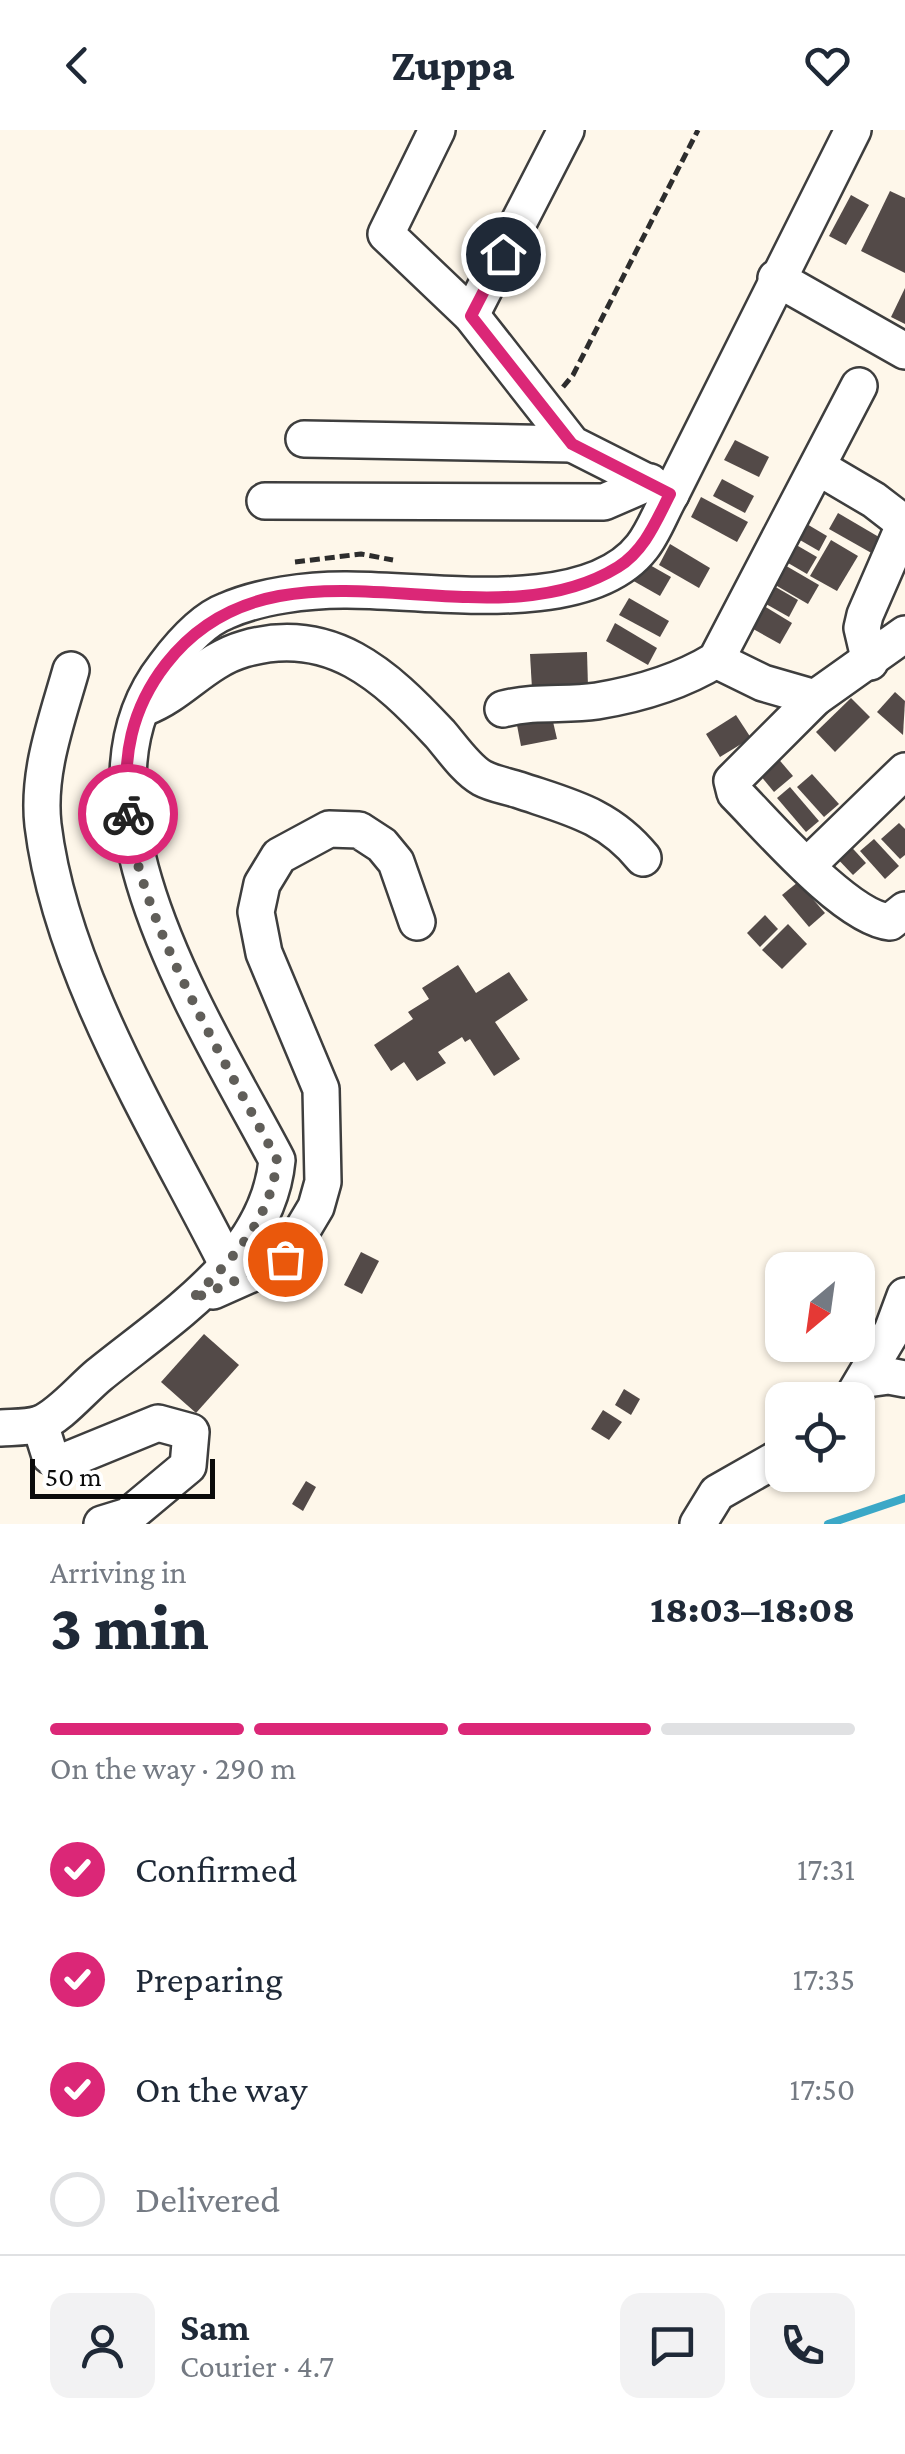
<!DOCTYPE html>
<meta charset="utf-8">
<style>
body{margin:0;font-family:"Crimson Pro",serif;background:#f2f2f3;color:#1f2937;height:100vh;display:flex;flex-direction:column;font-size:38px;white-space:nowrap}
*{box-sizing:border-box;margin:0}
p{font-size:32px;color:#747a83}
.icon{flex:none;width:55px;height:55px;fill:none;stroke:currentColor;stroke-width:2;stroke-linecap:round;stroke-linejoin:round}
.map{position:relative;height:1394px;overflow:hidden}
.drawer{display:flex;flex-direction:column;background:#fff;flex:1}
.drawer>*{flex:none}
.needle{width:65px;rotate:209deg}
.controls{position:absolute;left:765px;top:1122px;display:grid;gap:20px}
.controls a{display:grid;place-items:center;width:110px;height:110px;border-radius:20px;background:#fff;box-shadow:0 2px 8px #0004;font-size:50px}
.scale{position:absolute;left:30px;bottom:25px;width:185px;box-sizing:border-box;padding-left:10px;border:5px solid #0b0b0b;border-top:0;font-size:28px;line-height:35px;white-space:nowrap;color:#0b0b0b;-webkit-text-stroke:8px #fff;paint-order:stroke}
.pin{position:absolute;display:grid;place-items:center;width:85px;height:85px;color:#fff;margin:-42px;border:5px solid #fff;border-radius:50%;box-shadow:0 2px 10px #0007}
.courier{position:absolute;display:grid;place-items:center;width:100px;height:100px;margin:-50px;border:8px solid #db2777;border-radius:50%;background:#fff;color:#222;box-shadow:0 2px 12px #0007}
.overview em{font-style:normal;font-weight:800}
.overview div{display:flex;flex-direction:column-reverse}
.overview{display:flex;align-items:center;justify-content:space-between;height:170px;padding:0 50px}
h1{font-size:65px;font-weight:800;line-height:75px}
.bar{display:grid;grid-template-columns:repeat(4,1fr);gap:15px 10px;align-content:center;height:120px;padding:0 50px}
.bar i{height:12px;border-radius:8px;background:#e0e1e3}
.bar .active{background:#db2777}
.bar p{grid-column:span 4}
.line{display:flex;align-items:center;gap:25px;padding:0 50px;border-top:2px solid #e0e1e3}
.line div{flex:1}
.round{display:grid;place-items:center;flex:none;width:105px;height:105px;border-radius:20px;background:#f2f2f3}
ol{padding:0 50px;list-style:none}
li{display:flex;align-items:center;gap:30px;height:110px}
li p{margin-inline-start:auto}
li .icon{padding:10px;border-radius:50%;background:#db2777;color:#fff;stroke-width:4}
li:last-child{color:#747a83}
li i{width:55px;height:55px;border:5px solid #e0e1e3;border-radius:50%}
header{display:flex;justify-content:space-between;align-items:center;height:130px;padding:0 50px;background:#fff;font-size:45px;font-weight:800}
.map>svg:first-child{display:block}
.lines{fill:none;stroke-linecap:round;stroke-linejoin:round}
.stream{stroke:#3ba8c7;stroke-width:8}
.building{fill:#534a48}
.minor-casing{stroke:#3e3e3e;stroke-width:40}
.path{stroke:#2d2d2d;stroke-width:5;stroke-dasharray:10 5;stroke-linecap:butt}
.minor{stroke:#fff;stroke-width:35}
.done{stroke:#605e59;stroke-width:10;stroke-dasharray:0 18}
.route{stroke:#db2777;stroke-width:12}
</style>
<header><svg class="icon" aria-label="back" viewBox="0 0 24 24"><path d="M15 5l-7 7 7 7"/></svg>Zuppa<svg class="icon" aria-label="heart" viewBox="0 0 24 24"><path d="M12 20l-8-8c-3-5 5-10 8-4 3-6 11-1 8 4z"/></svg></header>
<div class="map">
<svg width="905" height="1394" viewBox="0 0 905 1394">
<rect width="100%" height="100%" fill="#fef7ea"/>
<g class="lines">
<path class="stream" d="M828 1394 905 1368"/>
</g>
<g class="building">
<path d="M890 61 905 68V143L861 121Z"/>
<path d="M851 65 869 75 846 115 829 106Z"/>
<path d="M905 158V194L891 187Z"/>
<path d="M735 310 769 327 759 347 724 330Z"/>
<path d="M722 349 754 366 745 383 713 366Z"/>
<path d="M701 367 748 392 737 412 691 387Z"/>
<path d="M838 383 884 410 875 425 829 399Z"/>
<path d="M795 387 827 406 819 421 786 402Z"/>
<path d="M786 409 817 427 807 444 776 426Z"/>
<path d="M831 410 858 426 837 461 810 446Z"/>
<path d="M670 414 710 438 699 458 659 435Z"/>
<path d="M641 430 671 447 660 466 630 449Z"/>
<path d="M776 430 819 455 808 474 765 449Z"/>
<path d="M767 452 798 470 789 487 757 469Z"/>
<path d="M629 468 669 491 660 507 619 485Z"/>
<path d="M759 473 792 493 780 514 746 495Z"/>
<path d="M615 493 657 518 648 535 606 511Z"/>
<path d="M587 522 588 557 532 559 530 524Z"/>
<path d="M895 562 905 571 903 605 877 582Z"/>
<path d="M851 568 870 587 835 622 816 602Z"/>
<path d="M551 583 557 609 521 616 516 590Z"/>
<path d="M736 585 751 608 720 627 706 604Z"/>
<path d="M770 619 793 646 774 662 751 634Z"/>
<path d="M812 644 839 674 824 687 797 657Z"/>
<path d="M790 657 819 691 806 702 777 668Z"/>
<path d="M899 693 905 699V725L900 729 881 709Z"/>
<path d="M874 709 899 736 885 749 860 721Z"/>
<path d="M845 710 866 733 853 745 832 723Z"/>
<path d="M798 752 825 783 809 797 782 765Z"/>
<path d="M765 785 778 799 760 817 747 803Z"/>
<path d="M788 794 807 814 782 839 762 820Z"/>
<path d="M458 835 476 863 509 842 528 870 495 892 520 929 494 946 470 909 465 912 462 907 438 922 446 933 417 951 404 932 391 941 374 915 413 889 408 882 429 869 422 858Z"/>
<path d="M361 1122 379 1131 362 1164 344 1155Z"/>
<path d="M204 1204 239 1235 196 1283 161 1252Z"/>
<path d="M624 1259 640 1269 631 1285 615 1275Z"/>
<path d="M603 1280 622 1292 609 1310 591 1299Z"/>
<path d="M306 1351 316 1357 303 1381 292 1374Z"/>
</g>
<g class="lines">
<g class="minor-casing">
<g id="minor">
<path d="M437 0 386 104 471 185 572 314 671 364"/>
<path d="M776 148 905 221"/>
<path d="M471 185 566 0"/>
<path d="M304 309 572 314"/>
<path d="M818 337 874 370 905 394"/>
<path d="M265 371 604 372 650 352"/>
<path d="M905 504 815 568 732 651 735 663C768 696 846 788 890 792L905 780"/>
<path d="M716 530 763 553 815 568"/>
<path d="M870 532 862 498 865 485 905 393"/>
<path d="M71 540C57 590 37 642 43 695 61 844 160 1001 227 1134"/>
<path d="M146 577C182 563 205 530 244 519 330 494 385 545 440 604 452 618 467 640 482 648 493 654 507 656 519 660 569 677 608 685 643 728"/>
<path d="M503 579C538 570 565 576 597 571 639 564 680 552 716 530L859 256"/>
<path d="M807 736 905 641"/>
<path d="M213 1161 285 1129 316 1077 323 1052 321 959 264 823 256 782 262 754 279 726 329 699 359 700 382 715 396 732 417 792"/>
<path d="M867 1249 889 1246 905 1249"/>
<path d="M851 1270 892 1201 905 1166"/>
<path d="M40 1294 50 1326 65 1331 158 1293 191 1302 188 1336 128 1386 102 1394"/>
<path d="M0 1298C12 1297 27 1298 39 1294 59 1287 82 1259 99 1245 169 1188 268 1128 277 1030 209 900 58 673 165 536 180 516 202 490 226 481 260 466 307 460 344 460 424 459 586 489 642 417 654 402 661 381 671 364L853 0"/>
<path d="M698 1394 717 1363 782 1326"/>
</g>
</g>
<g class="path">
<path d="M563 257 573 245 698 0"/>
<path d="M295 432 361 424 393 430"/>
</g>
<use href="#minor" class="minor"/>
</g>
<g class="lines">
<path class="done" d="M128 684C140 793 226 932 277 1030 271 1091 232 1129 191 1170L285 1129"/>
<path class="route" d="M128 684C122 627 131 579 166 534 279 388 482 521 618 437 645 420 656 391 670 364L572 314 471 186 503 124"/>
</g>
</svg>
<div class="controls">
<a><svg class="needle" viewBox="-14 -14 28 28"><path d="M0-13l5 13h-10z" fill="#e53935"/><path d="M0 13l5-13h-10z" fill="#747a83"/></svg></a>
<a><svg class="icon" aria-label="locate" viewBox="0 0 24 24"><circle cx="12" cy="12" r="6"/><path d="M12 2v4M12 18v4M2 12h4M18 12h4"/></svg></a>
</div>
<div class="scale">50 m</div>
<div class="pin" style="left:285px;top:1129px;background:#ea580c"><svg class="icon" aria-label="bag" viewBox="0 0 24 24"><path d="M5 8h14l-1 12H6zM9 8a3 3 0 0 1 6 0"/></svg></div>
<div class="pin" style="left:503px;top:124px;background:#1f2937"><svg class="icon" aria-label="home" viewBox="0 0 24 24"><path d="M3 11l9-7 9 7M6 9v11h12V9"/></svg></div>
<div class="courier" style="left:128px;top:684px"><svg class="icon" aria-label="bike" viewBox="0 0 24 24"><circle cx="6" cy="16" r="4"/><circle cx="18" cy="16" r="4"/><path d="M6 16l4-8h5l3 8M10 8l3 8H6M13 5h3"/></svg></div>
</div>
<section class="drawer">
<div class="overview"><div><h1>3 min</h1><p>Arriving in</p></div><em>18:03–18:08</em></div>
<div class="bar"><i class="active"></i><i class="active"></i><i class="active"></i><i></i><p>On the way · 290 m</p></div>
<ol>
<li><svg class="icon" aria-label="check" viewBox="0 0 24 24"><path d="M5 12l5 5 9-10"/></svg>Confirmed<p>17:31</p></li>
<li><svg class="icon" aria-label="check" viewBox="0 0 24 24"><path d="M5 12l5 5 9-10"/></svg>Preparing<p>17:35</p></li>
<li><svg class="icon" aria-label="check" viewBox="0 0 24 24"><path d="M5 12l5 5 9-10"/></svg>On the way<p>17:50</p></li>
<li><i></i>Delivered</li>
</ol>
<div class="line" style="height:180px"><a class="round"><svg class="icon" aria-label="person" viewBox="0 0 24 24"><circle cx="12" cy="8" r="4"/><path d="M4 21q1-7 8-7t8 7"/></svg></a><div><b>Sam</b><p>Courier · 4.7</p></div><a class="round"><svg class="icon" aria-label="chat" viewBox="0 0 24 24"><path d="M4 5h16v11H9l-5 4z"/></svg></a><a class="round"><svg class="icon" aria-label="phone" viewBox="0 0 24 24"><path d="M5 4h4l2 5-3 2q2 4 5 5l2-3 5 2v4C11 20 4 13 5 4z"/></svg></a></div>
</section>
